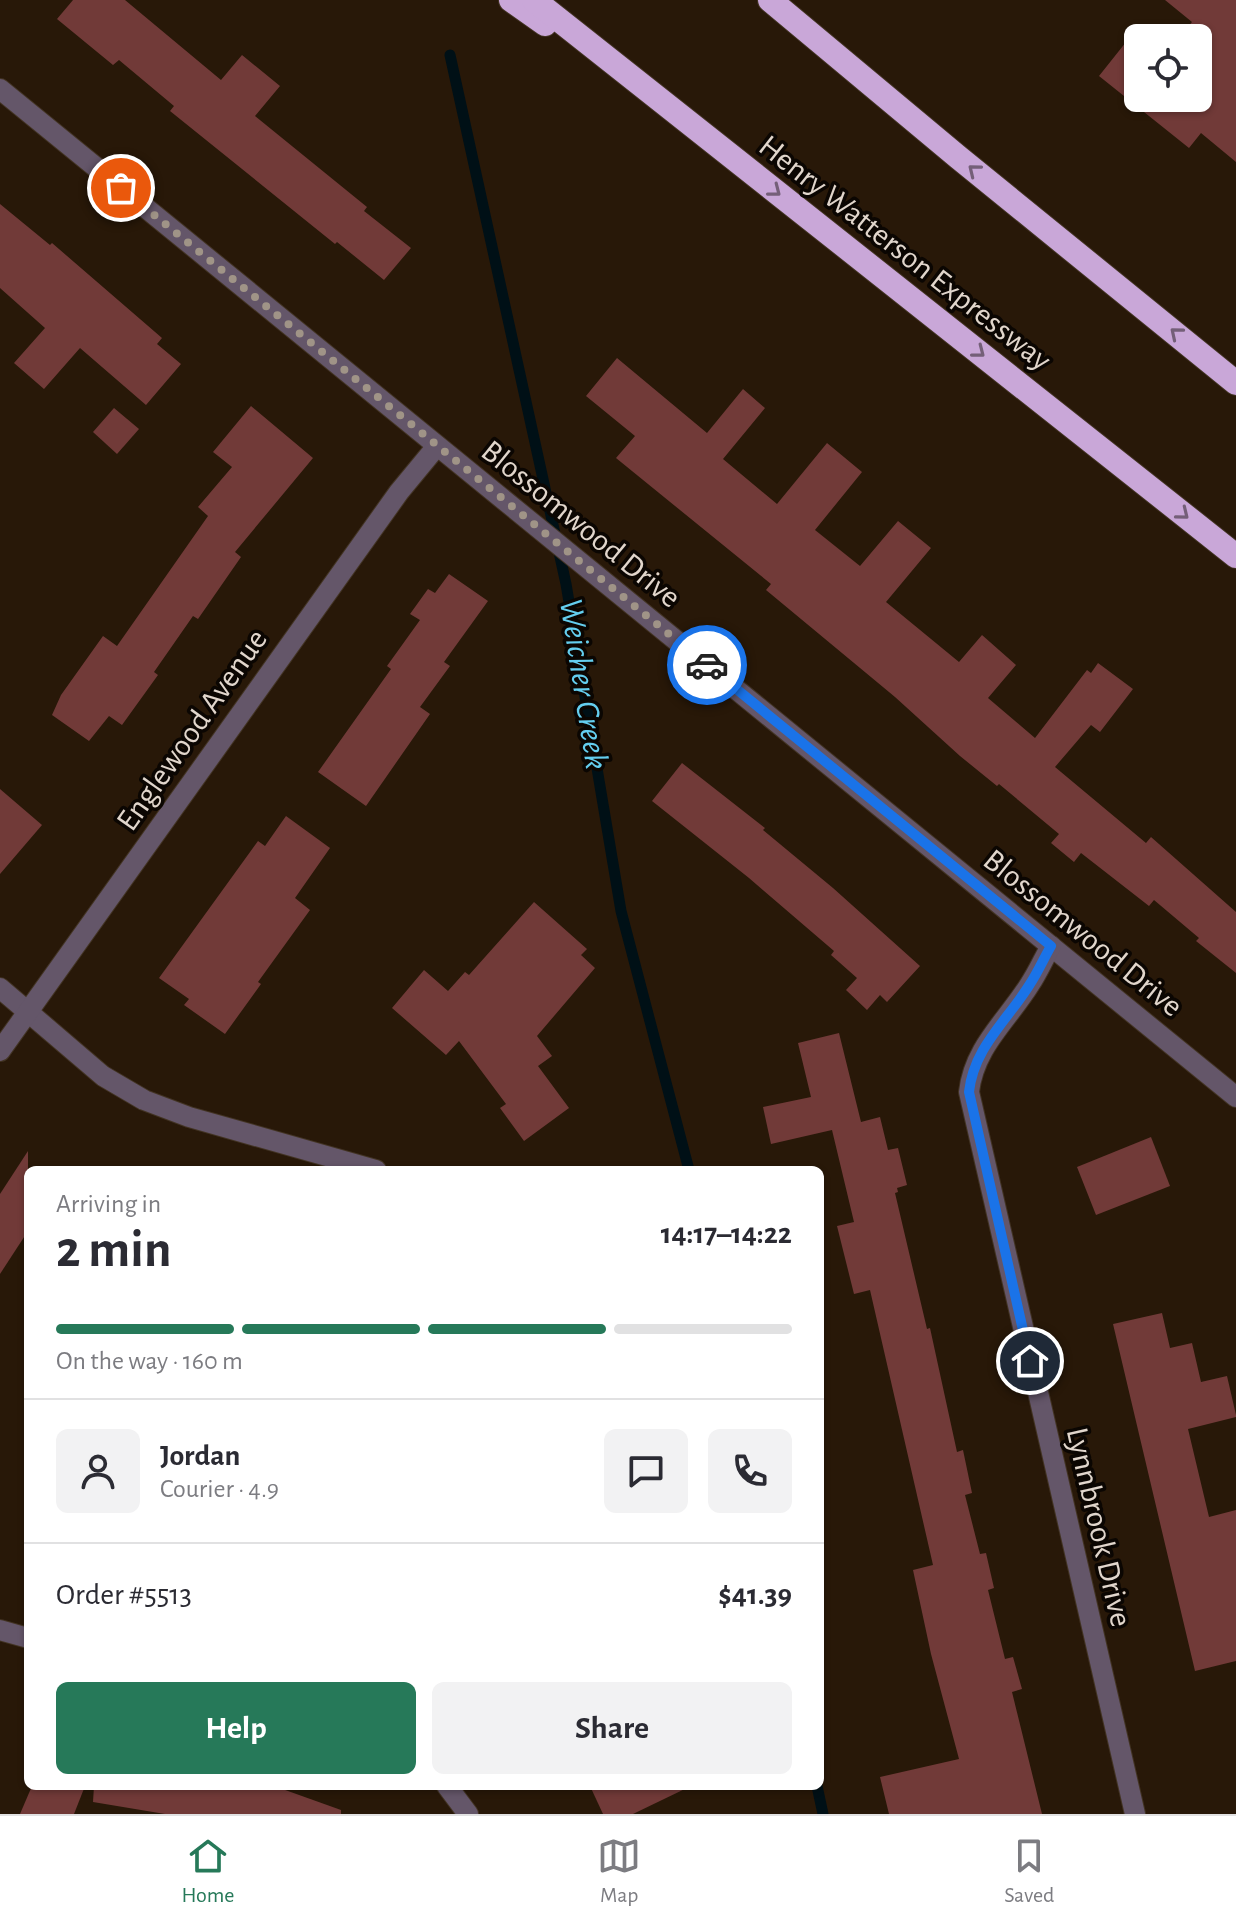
<!DOCTYPE html>
<meta charset="utf-8">
<style>
body{margin:0;font-family:"Alegreya Sans",sans-serif;background:#f2f2f3;color:#2b2b33;height:100vh;display:flex;flex-direction:column;font-size:30px;white-space:nowrap}
*{box-sizing:border-box;margin:0}
p{font-size:26px;color:#7c7c81}
.icon{flex:none;width:44px;height:44px;fill:none;stroke:currentColor;stroke-width:2;stroke-linecap:round;stroke-linejoin:round}
.map{position:relative;flex:1;overflow:hidden}
.drawer{position:absolute;left:24px;top:1166px;width:800px;height:624px;display:flex;flex-direction:column;background:#fff;border-radius:12px;box-shadow:0 2px 6px #0004}
.drawer>*{flex:none}
.tools{position:absolute;left:1124px;top:24px;display:grid;gap:16px}
.tools a{display:grid;place-items:center;width:88px;height:88px;border-radius:12px;background:#fff;box-shadow:0 2px 6px #0004;font-size:40px}
.pin{position:absolute;display:grid;place-items:center;width:68px;height:68px;color:#fff;margin:-34px;border:4px solid #fff;border-radius:50%;box-shadow:0 2px 8px #0007}
.courier{position:absolute;display:grid;place-items:center;width:80px;height:80px;margin:-40px;border:6px solid #1a73e8;border-radius:50%;background:#fff;color:#222;box-shadow:0 2px 10px #0007}
.head em{font-style:normal;font-weight:700}
.head div{display:flex;flex-direction:column-reverse}
.head{display:flex;align-items:center;justify-content:space-between;height:136px;padding:0 32px}
h1{font-size:52px;font-weight:700;line-height:60px}
.bar{display:grid;grid-template-columns:repeat(4,1fr);gap:12px 8px;align-content:center;height:96px;padding:0 32px}
.bar i{height:10px;border-radius:6px;background:#e1e1e2}
.bar .current{background:#267959}
.bar p{grid-column:span 4}
.line{display:flex;align-items:center;gap:20px;padding:0 32px;border-top:2px solid #e1e1e2}
.line div{flex:1}
.round{display:grid;place-items:center;flex:none;width:84px;height:84px;border-radius:12px;background:#f2f2f3}
.button{display:flex;gap:16px;margin-top:auto;padding:16px 32px}
.button a{flex:1;height:92px;border-radius:12px;background:#267959;color:#fff;font-size:32px;font-weight:700;line-height:92px;text-align:center}
.button a+a{background:#f2f2f3;color:#2b2b33}
.tabs{display:flex;justify-content:space-around;align-items:center;height:112px;border-top:2px solid #e1e1e2;background:#fff;font-size:22px;color:#7c7c81}
.tabs a{display:grid;justify-items:center;gap:4px}
.tabs .current{color:#267959}
.map>svg:first-child{display:block}
.lines{fill:none;stroke-linecap:round;stroke-linejoin:round}
.stream{stroke:#001016;stroke-width:11}
.building{fill:#713a38}
.street-casing{stroke:#423323;stroke-width:22}
.highway-casing{stroke:#423323;stroke-width:26}
.street{stroke:#645669;stroke-width:20}
.highway{stroke:#c9a7d8;stroke-width:24}
.oneway{stroke:#745f78}
.done{stroke:#a09487;stroke-width:8;stroke-dasharray:0 14.4}
.route{stroke:#1a73e8;stroke-width:10}
.labels{text-anchor:middle;dominant-baseline:central;stroke-width:7;stroke-linejoin:round;paint-order:stroke}
.street-label{font-size:32px;fill:#e1d6cc;stroke:#0b0602}
.water-label{font-size:34px;font-style:italic;fill:#64ceef;stroke:#0b0602}
</style>
<div class="map">
<svg width="1236" height="1814" viewBox="0 0 1236 1814">
<rect width="100%" height="100%" fill="#281808"/>
<g class="lines">
<g class="stream">
<path d="M450 55 566 584 621 911 689 1170"/>
<path d="M817 1786 823 1814"/>
</g>
</g>
<g class="building">
<path d="M73 0H125L221 80 242 55 280 86 255 116 367 207 364 211 411 248 384 280 337 242 335 244 170 111 174 106 119 60 113 65 57 19Z"/>
<path d="M1165 0H1236V162L1201 133 1189 148 1099 76 1138 27V98H1198V38H1179L1192 22Z"/>
<path d="M0 204 50 245 52 243 162 338 157 344 181 364 146 405 80 348 44 389 14 363 45 328 0 288Z"/>
<path d="M617 358 707 433 743 389 765 408 723 459 777 504 827 443 862 472 815 530 860 566 898 521 931 548 886 602 959 662 982 635 1016 665 988 698 1035 738 1087 670 1091 673 1098 663 1133 689 1100 732 1091 725 1055 767 1146 843 1151 837 1236 912V973L1196 941 1199 938 1154 900 1149 906 1081 853 1074 862 1051 843 1059 834 999 784 997 786 960 756 895 697 766 590 771 584 616 458 635 436 586 396Z"/>
<path d="M251 406 313 458 235 552 241 557 198 619 193 616 154 672 158 675 122 725 109 716 89 741 52 715 61 695 103 636 117 646 208 516 198 507 232 467 213 452Z"/>
<path d="M114 408 139 429 117 454 93 432Z"/>
<path d="M449 574 488 601 444 662 450 666 420 707 430 714 366 806 318 772 391 669 387 666 420 620 410 614 428 589 435 593Z"/>
<path d="M682 763 765 828 763 830 833 888 920 966 887 1002 880 995 867 1010 846 990 857 978 831 955 834 951 749 878 652 801Z"/>
<path d="M0 789 42 825 0 874Z"/>
<path d="M286 816 330 848 295 898 310 910 258 982 261 984 225 1034 184 1005 189 999 159 978 258 841 265 846Z"/>
<path d="M534 902 587 949 581 955 595 968 537 1036 552 1056 538 1066 569 1108 524 1141 500 1108 506 1104 459 1041 446 1055 392 1008 424 970 448 991 465 972 469 975Z"/>
<path d="M839 1033 861 1122 880 1117 888 1150 898 1148 907 1185 897 1188 898 1192 895 1193 927 1329 930 1328 957 1452 963 1450 972 1493 965 1495 980 1554 986 1553 994 1588 988 1590 1005 1659 1013 1657 1022 1689 1012 1692 1042 1814H889L880 1777 959 1759 931 1654 913 1570 933 1565 870 1290 854 1294 837 1226 854 1222 832 1130 771 1144 763 1107 811 1097 798 1043Z"/>
<path d="M1151 1137 1170 1186 1096 1215 1077 1167Z"/>
<path d="M28 1151V1231L0 1274V1194Z"/>
<path d="M1162 1313 1170 1348 1192 1343 1201 1382 1227 1376 1236 1415V1417L1188 1429 1209 1517 1236 1510V1661L1195 1671 1113 1324Z"/>
<path d="M32 1786H85L74 1814H20Z"/>
<path d="M94 1786H274L341 1810V1814H165L93 1802Z"/>
<path d="M590 1786H691L633 1814H603Z"/>
</g>
<g class="lines">
<g class="street-casing">
<g id="street">
<path d="M0 89 1236 1097"/>
<path d="M1051 946C1044 958 1038 972 1030 984 1007 1021 974 1047 969 1092L1135 1814"/>
<path d="M0 988 103 1076 144 1100 189 1117 376 1170"/>
<path d="M0 1051 399 492 437 446"/>
<path d="M0 1630 28 1638"/>
<path d="M447 1786 468 1814"/>
</g>
</g>
<g class="highway-casing">
<g id="highway">
<path d="M511 0 545 24"/>
<path d="M534 0 1236 556"/>
<path d="M770 0 958 157 1236 383"/>
</g>
</g>
<use href="#street" class="street"/>
<use href="#highway" class="highway"/>
</g>
<defs><path id="oneway-chevron" d="M-2-3.5L2.5 0L-2 3.5" fill="none" stroke-width="1.6" stroke-linecap="round" stroke-linejoin="round" transform="scale(2)"/></defs>
<g class="oneway">
<use href="#oneway-chevron" transform="translate(974 170) rotate(-141)"/>
<use href="#oneway-chevron" transform="translate(775 191) rotate(38)"/>
<use href="#oneway-chevron" transform="translate(1176 333) rotate(-140)"/>
<use href="#oneway-chevron" transform="translate(979 352) rotate(38)"/>
<use href="#oneway-chevron" transform="translate(1183 514) rotate(39)"/>
</g>
<g class="lines">
<path class="done" d="M121 188 707 665"/>
<path class="route" d="M707 665 1051 946C1044 958 1038 972 1030 984 1007 1021 974 1047 969 1092L1030 1361"/>
</g>
<g class="labels">
<g class="street-label">
<text transform="translate(905 253) rotate(38)">Henry Watterson Expressway</text>
<text transform="translate(581 524) rotate(39)">Blossomwood Drive</text>
<text transform="translate(192 730) rotate(-55)">Englewood Avenue</text>
<text transform="translate(1083 933) rotate(39)">Blossomwood Drive</text>
<text transform="translate(1099 1527) rotate(77)">Lynnbrook Drive</text>
</g>
<g class="water-label">
<text transform="translate(583 684) rotate(81)">Weicher Creek</text>
</g>
</g>
</svg>
<div class="tools">
<a><svg class="icon" aria-label="locate" viewBox="0 0 24 24"><circle cx="12" cy="12" r="6"/><path d="M12 2v4M12 18v4M2 12h4M18 12h4"/></svg></a>
</div>
<div class="pin" style="left:121px;top:188px;background:#ea580c"><svg class="icon" aria-label="bag" viewBox="0 0 24 24"><path d="M5 8h14l-1 12H6zM9 8a3 3 0 0 1 6 0"/></svg></div>
<div class="pin" style="left:1030px;top:1361px;background:#1f2937"><svg class="icon" aria-label="home" viewBox="0 0 24 24"><path d="M3 11l9-7 9 7M6 9v11h12V9"/></svg></div>
<div class="courier" style="left:707px;top:665px"><svg class="icon" aria-label="car" viewBox="0 0 24 24"><path d="M5 17H2v-5l4-1 3-4h7l3 4 3 1v5h-3M9 17h6M6 11h13"/><circle cx="7" cy="17" r="2"/><circle cx="17" cy="17" r="2"/></svg></div>
<section class="drawer">
<div class="head"><div><h1>2 min</h1><p>Arriving in</p></div><em>14:17–14:22</em></div>
<div class="bar"><i class="current"></i><i class="current"></i><i class="current"></i><i></i><p>On the way · 160 m</p></div>
<div class="line" style="height:144px"><a class="round"><svg class="icon" aria-label="person" viewBox="0 0 24 24"><circle cx="12" cy="8" r="4"/><path d="M4 21q1-7 8-7t8 7"/></svg></a><div><b>Jordan</b><p>Courier · 4.9</p></div><a class="round"><svg class="icon" aria-label="chat" viewBox="0 0 24 24"><path d="M4 5h16v11H9l-5 4z"/></svg></a><a class="round"><svg class="icon" aria-label="phone" viewBox="0 0 24 24"><path d="M5 4h4l2 5-3 2q2 4 5 5l2-3 5 2v4C11 20 4 13 5 4z"/></svg></a></div>
<div class="line" style="height:104px"><div>Order #5513</div><b>$41.39</b></div>
<div class="button"><a>Help</a><a>Share</a></div>
</section>
</div>
<nav class="tabs">
<a class="current"><svg class="icon" aria-label="home" viewBox="0 0 24 24"><path d="M3 11l9-7 9 7M6 9v11h12V9"/></svg>Home</a>
<a><svg class="icon" aria-label="map" viewBox="0 0 24 24"><path d="M3 6l6-2 6 2 6-2v14l-6 2-6-2-6 2zM9 4v14M15 6v14"/></svg>Map</a>
<a><svg class="icon" aria-label="saved" viewBox="0 0 24 24"><path d="M7 4h10v16l-5-4-5 4z"/></svg>Saved</a>
</nav>
